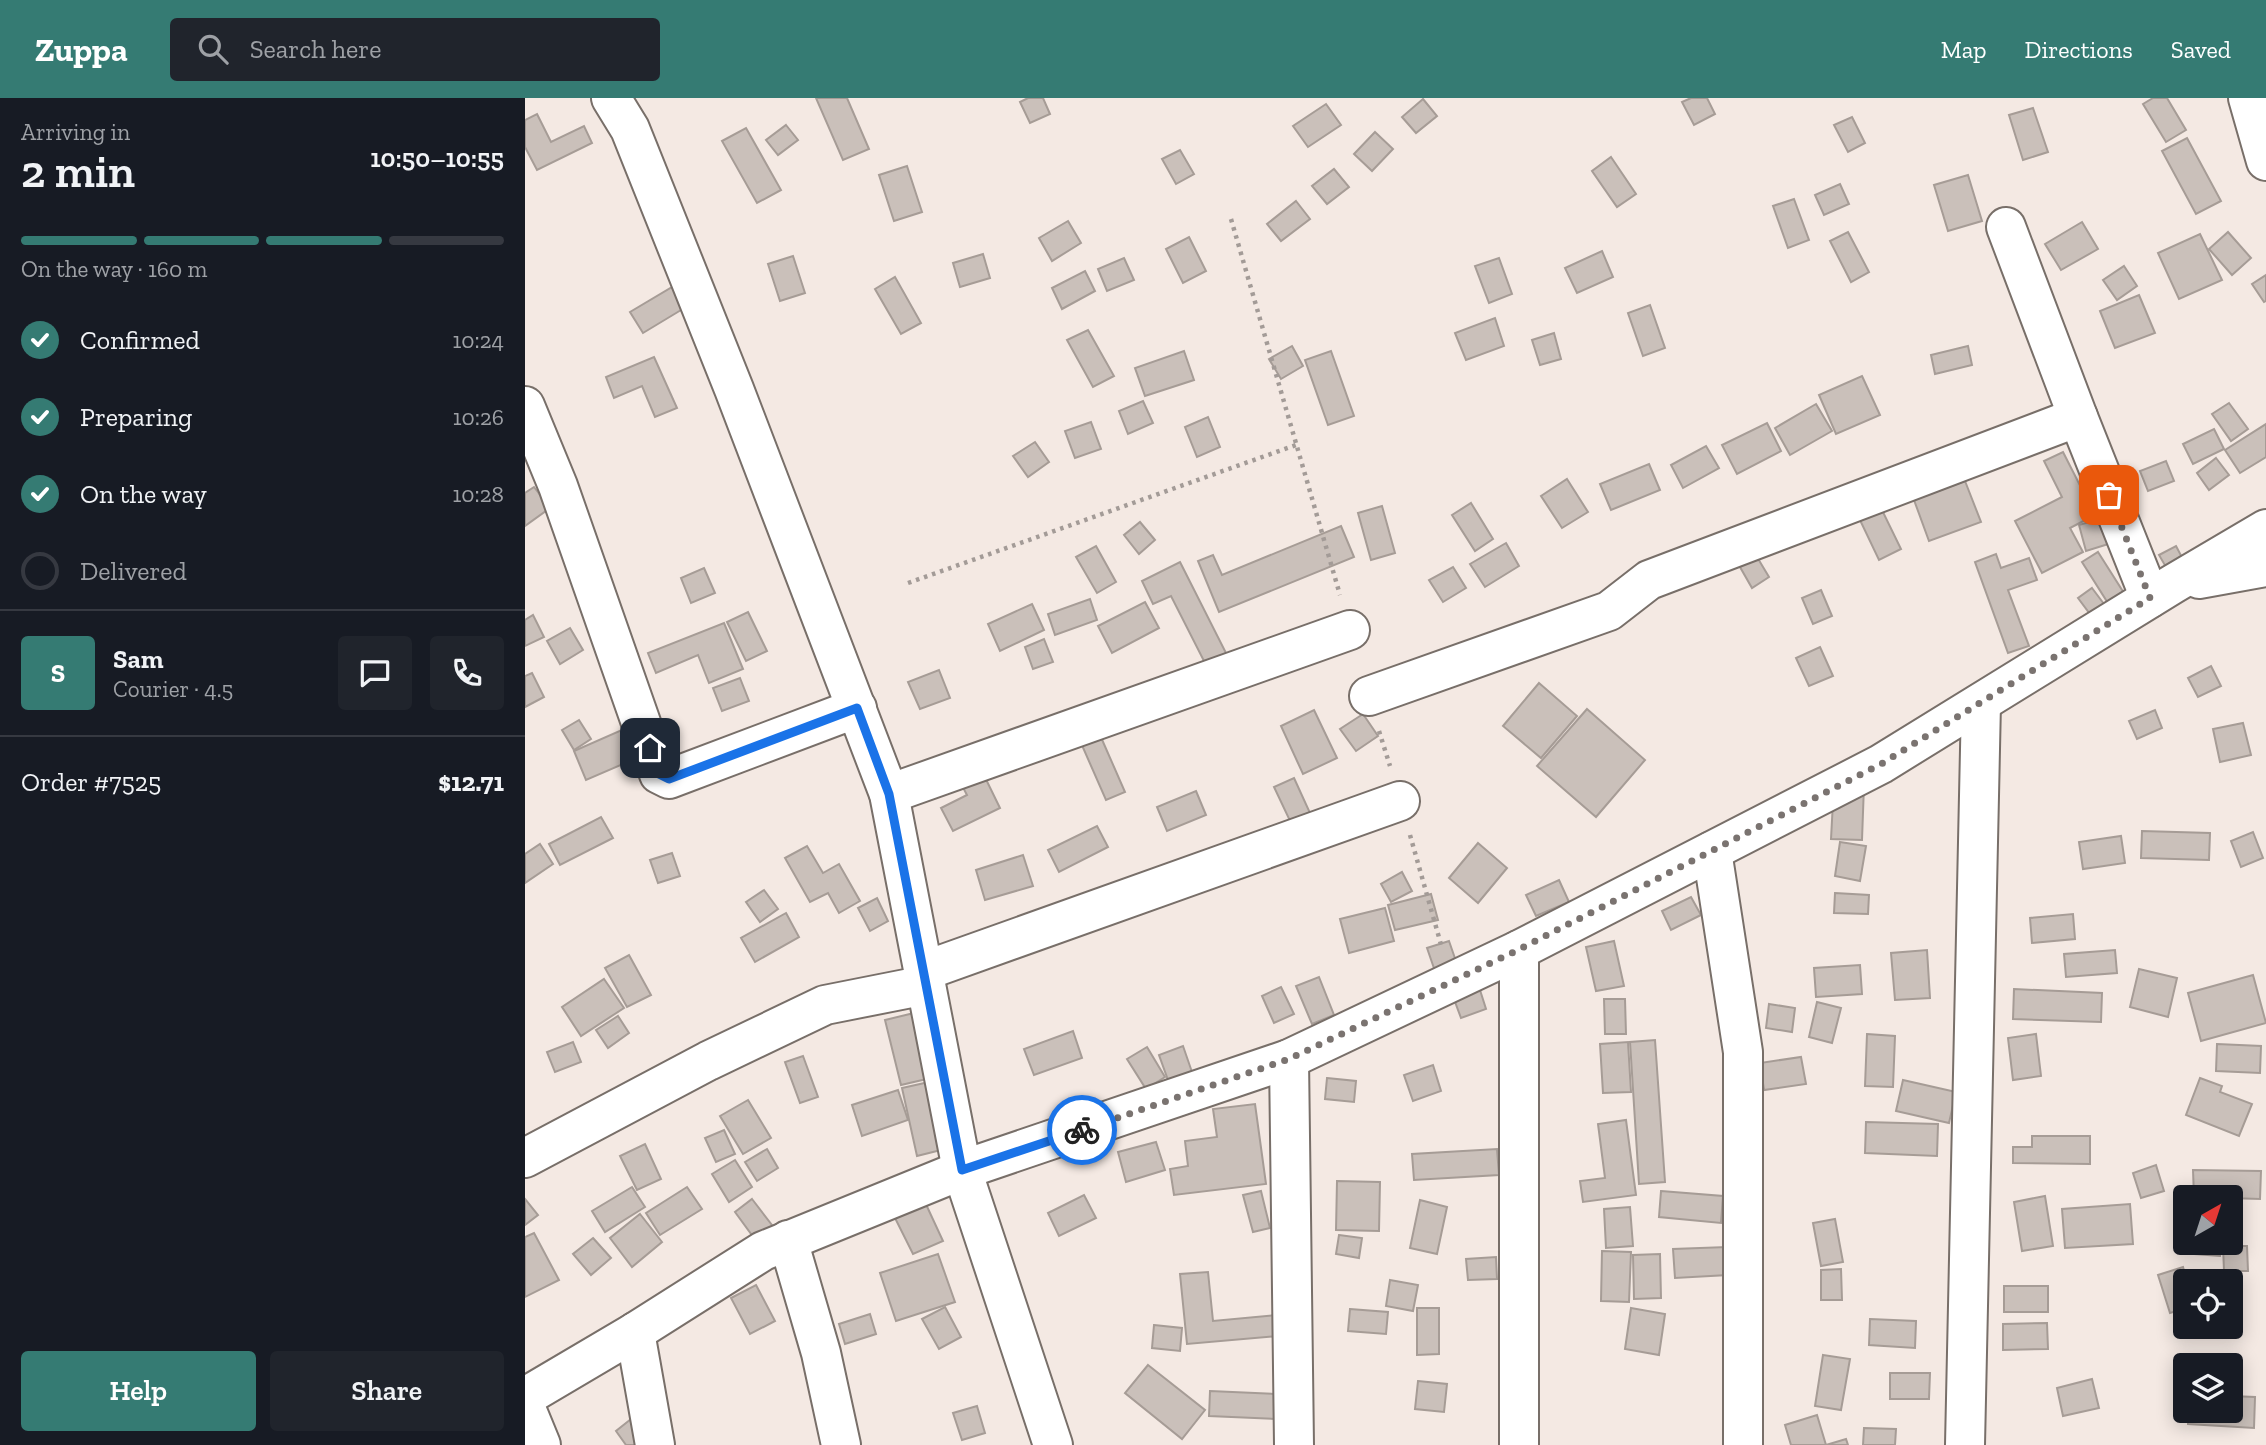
<!DOCTYPE html>
<meta charset="utf-8">
<style>
body{margin:0;font-family:"Zilla Slab",serif;background:#20242c;color:#f1f3f6;height:100vh;display:flex;flex-direction:column;font-size:26px;white-space:nowrap}
*{box-sizing:border-box;margin:0}
p{font-size:23px;color:#9ea1a6}
.icon{flex:none;width:38px;height:38px;fill:none;stroke:currentColor;stroke-width:2;stroke-linecap:round;stroke-linejoin:round}
.map{position:relative;flex:1;overflow:hidden}
.sheet{display:flex;flex-direction:column;background:#171b24;width:525px}
.sheet>*{flex:none}
.needle{width:46px;rotate:39deg}
.controls{position:absolute;left:1648px;top:1087px;display:grid;gap:14px}
.controls a{display:grid;place-items:center;width:70px;height:70px;border-radius:7px;background:#171b24;box-shadow:0 4px 18px #0003;font-size:35px}
.pin{position:absolute;display:grid;place-items:center;width:60px;height:60px;color:#fff;margin:-30px;border-radius:14px;box-shadow:0 4px 10px #0006}
.courier{position:absolute;display:grid;place-items:center;width:70px;height:70px;margin:-35px;border:5px solid #1a73e8;border-radius:50%;background:#fff;color:#222;box-shadow:0 2px 9px #0007}
.overview em{font-style:normal;font-weight:600}
.overview div{display:flex;flex-direction:column-reverse}
.overview{display:flex;align-items:center;justify-content:space-between;height:119px;padding:0 21px}
h1{font-size:46px;font-weight:600;line-height:52px}
.bar{display:grid;grid-template-columns:repeat(4,1fr);gap:10px 7px;align-content:center;height:84px;padding:0 21px}
.bar i{height:9px;border-radius:5px;background:#363941}
.bar .selected{background:#357b73}
.bar p{grid-column:span 4}
.line{display:flex;align-items:center;gap:18px;padding:0 21px;border-top:2px solid #363941}
.line div{flex:1}
.round{display:grid;place-items:center;flex:none;width:74px;height:74px;border-radius:7px;background:#20242c}
ol{padding:0 21px;list-style:none}
li{display:flex;align-items:center;gap:21px;height:77px}
li p{margin-inline-start:auto}
li .icon{padding:7px;border-radius:50%;background:#357b73;color:#fff;stroke-width:4}
li:last-child{color:#9ea1a6}
li i{width:38px;height:38px;border:4px solid #363941;border-radius:50%}
.cta{display:flex;gap:14px;margin-top:auto;padding:14px 21px}
.cta a{flex:1;height:80px;border-radius:7px;background:#357b73;color:#fff;font-size:28px;font-weight:600;line-height:80px;text-align:center}
.cta a+a{background:#20242c;color:#f1f3f6}
header{display:flex;align-items:center;gap:42px;box-sizing:border-box;height:98px;padding:0 35px;background:#357b73;color:#fff}
header strong{font-size:33px}
nav{display:flex;gap:38px;margin-inline-start:auto;font-size:24px}
.search{width:490px;height:63px;background:#20242c;display:flex;align-items:center;gap:18px;box-sizing:border-box;padding:0 24px;border-radius:7px;color:#9ea1a6;font-size:26px}
main{display:flex;flex:1;min-height:0}
.map>svg:first-child{display:block}
.building{fill:#cac0ba;stroke:#a69c96;stroke-width:2}
.lines{fill:none;stroke-linecap:round;stroke-linejoin:round}
.street-casing{stroke:#786f69;stroke-width:42}
.path{stroke:#a39b97;stroke-width:4.5;stroke-dasharray:3.5 5;stroke-linecap:butt}
.street{stroke:#fff;stroke-width:38}
.done{stroke:#7a7370;stroke-width:7;stroke-dasharray:0 12.6}
.route{stroke:#1a73e8;stroke-width:9}
</style>
<header>
<strong>Zuppa</strong>
<div class="search"><svg class="icon" aria-label="search" viewBox="0 0 24 24"><circle cx="10" cy="10" r="6"/><path d="M15 15l6 6"/></svg>Search here</div>
<nav><a>Map</a><a>Directions</a><a>Saved</a></nav>
</header>
<main>
<section class="sheet">
<div class="overview"><div><h1>2 min</h1><p>Arriving in</p></div><em>10:50–10:55</em></div>
<div class="bar"><i class="selected"></i><i class="selected"></i><i class="selected"></i><i></i><p>On the way · 160 m</p></div>
<ol>
<li><svg class="icon" aria-label="check" viewBox="0 0 24 24"><path d="M5 12l5 5 9-10"/></svg>Confirmed<p>10:24</p></li>
<li><svg class="icon" aria-label="check" viewBox="0 0 24 24"><path d="M5 12l5 5 9-10"/></svg>Preparing<p>10:26</p></li>
<li><svg class="icon" aria-label="check" viewBox="0 0 24 24"><path d="M5 12l5 5 9-10"/></svg>On the way<p>10:28</p></li>
<li><i></i>Delivered</li>
</ol>
<div class="line" style="height:126px"><b class="round" style="background:#357b73;color:#fff">S</b><div><b>Sam</b><p>Courier · 4.5</p></div><a class="round"><svg class="icon" aria-label="chat" viewBox="0 0 24 24"><path d="M4 5h16v11H9l-5 4z"/></svg></a><a class="round"><svg class="icon" aria-label="phone" viewBox="0 0 24 24"><path d="M5 4h4l2 5-3 2q2 4 5 5l2-3 5 2v4C11 20 4 13 5 4z"/></svg></a></div>
<div class="line" style="height:91px"><div>Order #7525</div><b>$12.71</b></div>
<div class="cta"><a>Help</a><a>Share</a></div>
</section>
<div class="map">
<svg width="1741" height="1347" viewBox="0 0 1741 1347">
<rect width="100%" height="100%" fill="#f4e9e3"/>
<g class="building">
<path d="M291 0H322L344 51 318 62Z"/>
<path d="M503 0H518L525 16 505 25 495 4Z"/>
<path d="M1166 0H1182L1190 16 1169 27 1157 4Z"/>
<path d="M1628 0H1642L1661 32 1641 44 1618 6Z"/>
<path d="M898 1 912 18 891 35 877 19Z"/>
<path d="M801 6 816 27 783 49 768 28Z"/>
<path d="M1508 10 1523 54 1498 62 1484 17Z"/>
<path d="M12 16 26 44 59 28 67 45 12 72 0 49V22Z"/>
<path d="M1327 19 1340 45 1323 54 1309 27Z"/>
<path d="M261 27 273 42 253 57 241 42Z"/>
<path d="M221 30 256 92 232 105 197 43Z"/>
<path d="M850 34 868 51 847 73 829 56Z"/>
<path d="M1662 40 1696 103 1671 116 1637 53Z"/>
<path d="M655 52 669 76 651 86 637 61Z"/>
<path d="M1086 59 1111 96 1092 109 1067 73Z"/>
<path d="M382 68 397 114 369 123 354 77Z"/>
<path d="M809 71 824 89 802 106 787 88Z"/>
<path d="M1443 77 1457 123 1423 133 1409 87Z"/>
<path d="M1315 86 1324 106 1299 117 1290 97Z"/>
<path d="M1269 101 1284 142 1263 150 1248 108Z"/>
<path d="M771 103 785 121 756 143 742 126Z"/>
<path d="M543 123 556 145 527 163 514 140Z"/>
<path d="M1557 124 1573 151 1536 172 1520 146Z"/>
<path d="M1323 134 1344 174 1326 184 1305 143Z"/>
<path d="M1703 134 1726 160 1707 177 1684 151Z"/>
<path d="M1675 136 1697 182 1654 201 1633 155Z"/>
<path d="M664 139 681 173 658 185 641 151Z"/>
<path d="M1077 153 1088 179 1052 195 1040 170Z"/>
<path d="M458 156 465 180 435 189 428 165Z"/>
<path d="M268 158 280 195 255 203 243 166Z"/>
<path d="M599 160 609 182 582 193 573 171Z"/>
<path d="M974 160 987 196 964 205 950 168Z"/>
<path d="M1599 168 1612 188 1592 202 1578 182Z"/>
<path d="M560 173 570 193 537 211 527 190Z"/>
<path d="M1741 177V203L1739 204 1727 186Z"/>
<path d="M370 179 396 225 376 236 350 191Z"/>
<path d="M159 182 171 203 118 235 105 214Z"/>
<path d="M1614 197 1630 235 1590 250 1575 213Z"/>
<path d="M1125 207 1140 250 1118 258 1103 215Z"/>
<path d="M970 220 979 248 941 262 930 235Z"/>
<path d="M563 232 589 278 568 289 542 242Z"/>
<path d="M1029 235 1036 261 1015 267 1007 242Z"/>
<path d="M767 248 778 268 756 281 744 261Z"/>
<path d="M1443 248 1447 267 1410 276 1406 257Z"/>
<path d="M659 253 669 282 620 298 610 270Z"/>
<path d="M806 253 829 318 803 327 780 262Z"/>
<path d="M129 259 152 310 130 319 117 288 89 300 81 279Z"/>
<path d="M1337 278 1355 317 1311 336 1294 297Z"/>
<path d="M618 303 628 325 603 336 594 313Z"/>
<path d="M1704 305 1723 331 1706 343 1687 316Z"/>
<path d="M1291 306 1307 333 1265 357 1250 330Z"/>
<path d="M683 319 695 349 672 359 660 329Z"/>
<path d="M566 324 576 351 550 360 540 333Z"/>
<path d="M1242 325 1256 353 1212 376 1197 347Z"/>
<path d="M1741 326V359L1715 375 1700 352Z"/>
<path d="M1689 331 1699 351 1668 366 1658 346Z"/>
<path d="M510 344 524 364 503 379 488 358Z"/>
<path d="M1181 348 1194 370 1158 390 1146 367Z"/>
<path d="M1538 354 1570 417 1545 430 1558 454 1517 475 1490 423 1537 399 1519 363Z"/>
<path d="M1691 360 1704 377 1684 392 1672 375Z"/>
<path d="M1641 363 1649 383 1623 393 1615 373Z"/>
<path d="M1124 366 1135 392 1086 412 1075 386Z"/>
<path d="M1042 381 1063 414 1037 430 1016 398Z"/>
<path d="M1440 383 1456 424 1404 443 1389 402Z"/>
<path d="M9 389 25 410 0 428V395Z"/>
<path d="M946 405 968 441 950 453 927 417Z"/>
<path d="M857 408 870 455 846 462 833 415Z"/>
<path d="M1356 410 1376 451 1354 462 1334 420Z"/>
<path d="M1601 413 1609 438 1561 453 1554 427Z"/>
<path d="M615 424 630 442 614 456 599 437Z"/>
<path d="M816 428 829 459 694 514 673 463 688 457 697 477Z"/>
<path d="M981 445 994 468 960 489 945 466Z"/>
<path d="M571 448 591 484 572 495 551 459Z"/>
<path d="M1651 448 1661 467 1645 476 1634 457Z"/>
<path d="M1573 454 1604 503 1588 513 1557 464Z"/>
<path d="M1471 456 1476 470 1504 460 1512 482 1483 492 1504 548 1483 555 1450 464Z"/>
<path d="M1232 459 1244 479 1227 490 1215 469Z"/>
<path d="M655 464 702 557 681 567 646 498 628 506 617 483Z"/>
<path d="M928 469 941 490 918 504 904 482Z"/>
<path d="M179 470 190 495 166 505 156 480Z"/>
<path d="M1567 490 1585 514 1571 524 1553 500Z"/>
<path d="M1296 492 1307 518 1288 526 1277 500Z"/>
<path d="M565 501 572 522 530 537 523 516Z"/>
<path d="M620 504 634 530 587 555 573 528Z"/>
<path d="M507 506 519 532 475 553 463 526Z"/>
<path d="M223 514 242 553 221 563 202 524Z"/>
<path d="M8 517 19 539 0 548V522Z"/>
<path d="M199 525 218 571 184 585 173 557 131 575 123 555Z"/>
<path d="M45 530 58 552 35 566 22 543Z"/>
<path d="M519 541 528 564 508 571 500 549Z"/>
<path d="M1295 549 1308 578 1284 588 1271 560Z"/>
<path d="M1686 568 1696 588 1673 599 1663 580Z"/>
<path d="M414 572 425 600 395 611 383 584Z"/>
<path d="M7 575 19 599 0 609V578Z"/>
<path d="M215 580 224 603 197 613 188 590Z"/>
<path d="M1014 585 1052 618 1016 660 978 628Z"/>
<path d="M1062 611 1120 662 1071 719 1012 668Z"/>
<path d="M789 612 812 660 778 676 756 628Z"/>
<path d="M1630 612 1637 630 1612 641 1604 623Z"/>
<path d="M838 616 853 638 831 653 815 631Z"/>
<path d="M54 622 66 641 49 652 37 632Z"/>
<path d="M115 624 128 653 61 682 49 653Z"/>
<path d="M1718 625 1726 657 1695 664 1688 631Z"/>
<path d="M575 637 600 694 581 702 556 645Z"/>
<path d="M454 667 475 710 428 733 416 710 442 697 432 678Z"/>
<path d="M769 680 785 715 766 725 749 689Z"/>
<path d="M1309 685 1339 687 1337 742 1306 741Z"/>
<path d="M671 693 681 717 642 733 632 709Z"/>
<path d="M76 719 88 740 35 767 24 746Z"/>
<path d="M572 728 583 749 534 774 523 752Z"/>
<path d="M1617 733 1685 735 1684 762 1616 760Z"/>
<path d="M1728 734 1738 760 1716 769 1706 743Z"/>
<path d="M1596 738 1600 765 1558 771 1554 744Z"/>
<path d="M1315 744 1341 748 1335 783 1310 778Z"/>
<path d="M953 745 982 770 953 805 924 780Z"/>
<path d="M15 746 28 766 0 785V756Z"/>
<path d="M282 748 298 775 314 766 335 803 314 815 303 795 285 804 260 760Z"/>
<path d="M147 755 155 778 133 785 125 762Z"/>
<path d="M498 757 508 788 460 802 451 772Z"/>
<path d="M877 774 887 793 866 804 856 786Z"/>
<path d="M1034 782 1044 804 1011 818 1001 797Z"/>
<path d="M239 792 253 811 235 824 221 804Z"/>
<path d="M1310 795 1344 797 1343 816 1309 815Z"/>
<path d="M906 796 913 822 870 832 863 807Z"/>
<path d="M1166 799 1176 817 1146 832 1137 813Z"/>
<path d="M352 800 363 823 345 833 333 810Z"/>
<path d="M860 810 869 843 824 855 815 821Z"/>
<path d="M261 815 274 839 230 864 216 840Z"/>
<path d="M1548 816 1550 841 1507 845 1505 820Z"/>
<path d="M924 843 933 869 911 876 902 850Z"/>
<path d="M1089 843 1099 888 1071 893 1061 849Z"/>
<path d="M1402 852 1405 900 1370 902 1366 855Z"/>
<path d="M1590 852 1592 875 1541 879 1539 856Z"/>
<path d="M104 857 126 897 102 909 80 870Z"/>
<path d="M1335 867 1337 896 1291 899 1289 870Z"/>
<path d="M1614 871 1652 880 1643 919 1605 909Z"/>
<path d="M1728 877 1741 925 1676 943 1663 895Z"/>
<path d="M794 879 809 917 787 926 771 888Z"/>
<path d="M79 881 99 910 56 938 37 909Z"/>
<path d="M756 889 769 916 749 925 737 898Z"/>
<path d="M1489 891 1577 895 1576 924 1488 921Z"/>
<path d="M955 892 961 911 936 920 929 901Z"/>
<path d="M1079 901H1100L1101 936H1080Z"/>
<path d="M1292 904 1316 910 1307 945 1284 939Z"/>
<path d="M1244 906 1270 910 1267 934 1241 930Z"/>
<path d="M389 915 406 980 376 987 360 922Z"/>
<path d="M93 918 104 935 83 950 71 932Z"/>
<path d="M548 933 557 960 509 977 499 951Z"/>
<path d="M1342 936 1370 938 1368 989 1340 988Z"/>
<path d="M1511 936 1516 978 1488 982 1483 940Z"/>
<path d="M1130 942 1140 1084 1114 1086 1105 944Z"/>
<path d="M48 944 56 964 30 974 22 954Z"/>
<path d="M1103 944 1106 994 1078 995 1075 946Z"/>
<path d="M1692 946 1736 948 1735 975 1691 973Z"/>
<path d="M658 948 667 974 643 982 634 957Z"/>
<path d="M622 949 640 979 621 991 602 961Z"/>
<path d="M278 958 293 999 275 1005 260 964Z"/>
<path d="M1276 959 1281 986 1239 992 1235 965Z"/>
<path d="M908 967 916 993 888 1003 879 977Z"/>
<path d="M802 980 831 983 829 1004 800 1001Z"/>
<path d="M1675 980 1697 988 1695 994 1727 1006 1714 1038 1661 1017Z"/>
<path d="M1378 982 1431 994 1424 1025 1371 1013Z"/>
<path d="M404 984 420 1051 392 1058 377 990Z"/>
<path d="M373 992 383 1022 337 1038 327 1007Z"/>
<path d="M223 1002 246 1040 218 1056 195 1018Z"/>
<path d="M730 1006 741 1086 649 1097 645 1071 663 1068 660 1043 692 1039 688 1011Z"/>
<path d="M1101 1022 1111 1097 1058 1104 1055 1083 1080 1080 1073 1026Z"/>
<path d="M1341 1024 1413 1026 1412 1058 1340 1055Z"/>
<path d="M199 1032 210 1056 191 1064 180 1040Z"/>
<path d="M1507 1038H1565V1066L1488 1065V1049H1507Z"/>
<path d="M631 1044 640 1072 601 1084 593 1054Z"/>
<path d="M120 1046 136 1081 112 1092 95 1058Z"/>
<path d="M242 1051 253 1070 232 1083 220 1064Z"/>
<path d="M972 1051 974 1077 889 1082 887 1056Z"/>
<path d="M210 1062 227 1089 204 1104 187 1076Z"/>
<path d="M1631 1067 1639 1093 1616 1100 1608 1075Z"/>
<path d="M1668 1072 1736 1073 1735 1101 1669 1099Z"/>
<path d="M812 1083 855 1084 854 1133 811 1132Z"/>
<path d="M107 1089 120 1109 80 1134 67 1113Z"/>
<path d="M162 1089 177 1111 135 1137 121 1115Z"/>
<path d="M736 1093 745 1130 728 1134 718 1097Z"/>
<path d="M1136 1093 1198 1098 1196 1125 1134 1119Z"/>
<path d="M559 1097 571 1120 534 1138 523 1115Z"/>
<path d="M1520 1098 1528 1148 1497 1153 1489 1104Z"/>
<path d="M0 1101 13 1117 0 1127Z"/>
<path d="M227 1101 250 1131 232 1144 210 1114Z"/>
<path d="M399 1102 418 1143 388 1156 368 1116Z"/>
<path d="M895 1102 922 1109 912 1156 885 1150Z"/>
<path d="M1605 1106 1608 1146 1540 1150 1537 1111Z"/>
<path d="M1105 1109 1108 1148 1081 1150 1079 1111Z"/>
<path d="M115 1116 137 1144 107 1169 85 1140Z"/>
<path d="M1310 1121 1318 1164 1296 1168 1288 1125Z"/>
<path d="M9 1135 34 1182 0 1199V1139Z"/>
<path d="M814 1137 837 1140 834 1160 811 1156Z"/>
<path d="M68 1140 86 1160 66 1177 48 1156Z"/>
<path d="M1671 1144H1697L1695 1158 1670 1156Z"/>
<path d="M1698 1148H1722L1723 1173H1699Z"/>
<path d="M1202 1149 1203 1177 1150 1180 1148 1151Z"/>
<path d="M1077 1153 1106 1154 1104 1204 1076 1203Z"/>
<path d="M413 1156 430 1204 371 1223 355 1175Z"/>
<path d="M1135 1156 1136 1200 1109 1201 1108 1157Z"/>
<path d="M971 1159 972 1181 943 1182 941 1161Z"/>
<path d="M1658 1169 1662 1183 1661 1210 1645 1215 1633 1177Z"/>
<path d="M1316 1171 1317 1202H1296V1172Z"/>
<path d="M683 1174 688 1223 751 1217 753 1238 662 1246 655 1176Z"/>
<path d="M865 1182 893 1187 888 1213 861 1208Z"/>
<path d="M231 1187 250 1223 225 1236 206 1200Z"/>
<rect x="1479" y="1188" width="44" height="26"/>
<path d="M420 1209 436 1239 414 1251 397 1221Z"/>
<path d="M892 1210H914V1256L892 1257Z"/>
<path d="M1106 1210 1140 1216 1134 1257 1100 1251Z"/>
<path d="M825 1211 863 1214 861 1236 823 1233Z"/>
<path d="M345 1216 351 1236 320 1246 314 1226Z"/>
<path d="M1345 1221 1391 1223 1390 1250 1344 1247Z"/>
<path d="M1522 1225 1523 1251 1478 1252V1226Z"/>
<path d="M629 1227 657 1230 655 1253 627 1250Z"/>
<path d="M1298 1257 1325 1261 1316 1312 1290 1308Z"/>
<path d="M623 1267 680 1312 657 1341 600 1295Z"/>
<path d="M1365 1275H1405L1404 1301H1365Z"/>
<path d="M1567 1281 1574 1310 1538 1318 1532 1290Z"/>
<path d="M893 1283 922 1286 919 1314 890 1311Z"/>
<path d="M685 1293 753 1296 752 1321 684 1318Z"/>
<path d="M1706 1298 1730 1299 1729 1330 1663 1326V1312H1706Z"/>
<path d="M452 1308 460 1335 437 1342 428 1315Z"/>
<path d="M111 1317 123 1347H101L91 1333Z"/>
<path d="M1292 1317 1301 1347 1321 1341 1323 1347H1266L1260 1327Z"/>
<path d="M1339 1330 1371 1331 1370 1347H1338Z"/>
</g>
<g class="lines">
<g class="street-casing">
<g id="street">
<path d="M86 0 105 31 209 291 364 696 437 1072 528 1347"/>
<path d="M1723 0 1741 63"/>
<path d="M1481 129 1553 319 1625 500"/>
<path d="M0 308 33 388 134 676 144 681 332 610"/>
<path d="M1674 481 1741 469"/>
<path d="M844 598 1084 513 1124 482 1553 319"/>
<path d="M364 696 825 532"/>
<path d="M1187 753 1218 954V1347"/>
<path d="M994 852V1347"/>
<path d="M399 873 875 703"/>
<path d="M764 961 769 1347"/>
<path d="M0 1060 183 963 300 907 401 887"/>
<path d="M263 1142 296 1255 316 1347"/>
<path d="M110 1234 130 1347"/>
<path d="M0 1299 110 1234 238 1153 437 1072 764 961 994 852 1356 666 1648 486 1741 431"/>
<path d="M0 1308 16 1347"/>
<path d="M1440 1347 1456 605"/>
</g>
</g>
<g class="path">
<path d="M706 121 815 497"/>
<path d="M383 485 771 347"/>
<path d="M854 633 865 668"/>
<path d="M885 737 917 850"/>
</g>
<use href="#street" class="street"/>
</g>
<g class="lines">
<path class="done" d="M557 1032 764 961 993 852 1356 666 1625 500 1584 397"/>
<path class="route" d="M125 650 134 676 144 681 332 610 364 696 437 1072 557 1032"/>
</g>
</svg>
<div class="controls">
<a><svg class="needle" viewBox="-14 -14 28 28"><path d="M0-13l5 13h-10z" fill="#e53935"/><path d="M0 13l5-13h-10z" fill="#9ea1a6"/></svg></a>
<a><svg class="icon" aria-label="locate" viewBox="0 0 24 24"><circle cx="12" cy="12" r="6"/><path d="M12 2v4M12 18v4M2 12h4M18 12h4"/></svg></a>
<a><svg class="icon" aria-label="layers" viewBox="0 0 24 24"><path d="M12 4l9 5-9 5-9-5zM3 14l9 5 9-5"/></svg></a>
</div>
<div class="pin" style="left:1584px;top:397px;background:#ea580c"><svg class="icon" aria-label="bag" viewBox="0 0 24 24"><path d="M5 8h14l-1 12H6zM9 8a3 3 0 0 1 6 0"/></svg></div>
<div class="pin" style="left:125px;top:650px;background:#1f2937"><svg class="icon" aria-label="home" viewBox="0 0 24 24"><path d="M3 11l9-7 9 7M6 9v11h12V9"/></svg></div>
<div class="courier" style="left:557px;top:1032px"><svg class="icon" aria-label="bike" viewBox="0 0 24 24"><circle cx="6" cy="16" r="4"/><circle cx="18" cy="16" r="4"/><path d="M6 16l4-8h5l3 8M10 8l3 8H6M13 5h3"/></svg></div>
</div>
</main>
